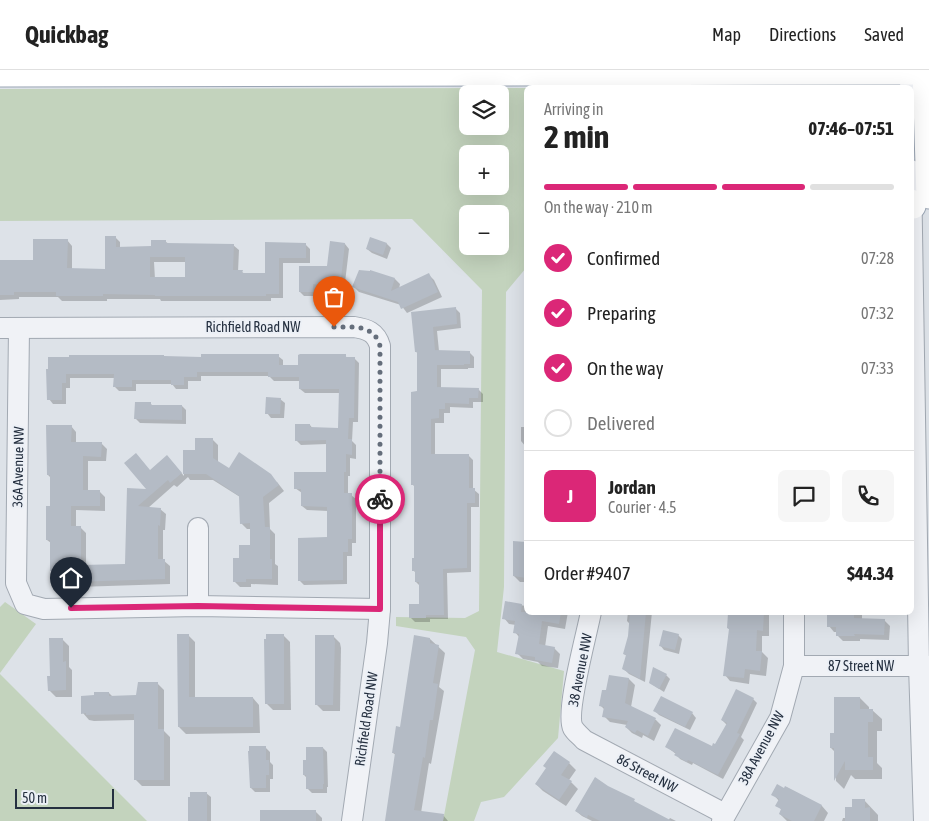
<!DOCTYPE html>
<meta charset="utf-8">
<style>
body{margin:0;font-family:"Asap Condensed",sans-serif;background:#f6f6f6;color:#222;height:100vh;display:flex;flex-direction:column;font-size:19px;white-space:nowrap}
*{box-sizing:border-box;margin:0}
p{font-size:16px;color:#767676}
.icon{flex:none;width:28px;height:28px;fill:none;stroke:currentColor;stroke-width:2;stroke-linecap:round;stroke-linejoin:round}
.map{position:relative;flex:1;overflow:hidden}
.side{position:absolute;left:524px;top:15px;width:390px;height:530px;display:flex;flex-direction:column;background:#fff;border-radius:8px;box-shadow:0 5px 20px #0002}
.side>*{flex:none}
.controls{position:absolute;left:459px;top:15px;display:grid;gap:10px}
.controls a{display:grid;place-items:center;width:50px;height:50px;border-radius:8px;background:#fff;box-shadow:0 5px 20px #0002;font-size:25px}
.scale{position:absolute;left:15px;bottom:12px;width:99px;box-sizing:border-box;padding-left:5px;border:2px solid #253040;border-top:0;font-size:14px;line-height:18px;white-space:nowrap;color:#253040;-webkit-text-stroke:4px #ecf0f6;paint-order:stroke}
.pin{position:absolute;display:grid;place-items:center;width:42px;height:42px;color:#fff;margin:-51px -21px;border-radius:50% 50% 50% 0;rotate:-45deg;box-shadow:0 0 5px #0007}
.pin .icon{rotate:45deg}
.courier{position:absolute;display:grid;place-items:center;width:50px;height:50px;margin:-25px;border:4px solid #db2777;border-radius:50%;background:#fff;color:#222;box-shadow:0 1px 6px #0007}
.summary em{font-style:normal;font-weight:700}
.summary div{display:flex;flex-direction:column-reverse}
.summary{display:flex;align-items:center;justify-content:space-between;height:85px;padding:0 20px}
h1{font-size:32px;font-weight:700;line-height:38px}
.bar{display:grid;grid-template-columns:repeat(4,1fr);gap:8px 5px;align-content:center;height:60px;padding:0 20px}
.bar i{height:6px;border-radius:4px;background:#e0e0e0}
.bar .active{background:#db2777}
.bar p{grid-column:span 4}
.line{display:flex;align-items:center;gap:12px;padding:0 20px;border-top:1px solid #e0e0e0}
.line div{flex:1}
.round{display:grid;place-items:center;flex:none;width:52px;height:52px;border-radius:8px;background:#f6f6f6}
ol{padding:0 20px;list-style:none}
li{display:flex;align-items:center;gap:15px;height:55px}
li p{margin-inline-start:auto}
li .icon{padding:5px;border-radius:50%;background:#db2777;color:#fff;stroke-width:4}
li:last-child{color:#767676}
li i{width:28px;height:28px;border:2px solid #e0e0e0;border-radius:50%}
header{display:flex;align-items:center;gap:30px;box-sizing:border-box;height:70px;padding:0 25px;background:#fff;border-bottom:1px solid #e0e0e0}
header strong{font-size:24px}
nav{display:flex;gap:28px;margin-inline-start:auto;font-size:18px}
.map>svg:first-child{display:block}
.green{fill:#c3d3bd;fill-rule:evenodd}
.shadow{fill:#0003;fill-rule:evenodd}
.building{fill:#b4bbc5;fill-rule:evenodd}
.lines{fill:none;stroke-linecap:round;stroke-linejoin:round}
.minor-casing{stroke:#a2a9b2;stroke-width:22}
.major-casing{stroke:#9ba6b5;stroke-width:27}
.minor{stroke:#f0f2f6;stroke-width:20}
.major{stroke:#fff;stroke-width:25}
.done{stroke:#656e7b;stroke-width:5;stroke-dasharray:0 9}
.route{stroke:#db2777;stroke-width:6}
.labels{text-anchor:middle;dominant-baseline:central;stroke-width:4;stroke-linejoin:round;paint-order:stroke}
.street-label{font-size:14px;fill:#253040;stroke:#ecf0f6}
</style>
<header>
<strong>Quickbag</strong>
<nav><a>Map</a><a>Directions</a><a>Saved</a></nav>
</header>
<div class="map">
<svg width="929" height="751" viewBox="0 0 929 751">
<rect width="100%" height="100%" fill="#dde2e8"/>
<g class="green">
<path d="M526 18V198L506 222 504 517 497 582 564 601 558 668 504 727 481 732 474 751H443L475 580 466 567 396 556V547L465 548 479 541 482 220 412 149 0 151V19ZM468 24H500V56H468ZM468 84H500V116H468ZM468 144H500V176H468Z"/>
<path d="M5 532 36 554 0 603V537Z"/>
<path d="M0 604 147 751H0Z"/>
</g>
<g class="shadow">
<path d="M115 167 120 172V178L152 177 166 172 169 174 233 175 239 180 238 202H242L245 204H267V173L305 174 310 179V193H283V228H271V231H161L160 229H107V231H62L58 227H19V229L0 230V191H34L67 170 72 176V200H107ZM154 192H187V209H155Z"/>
<path d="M371 168 387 174 391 178 387 189 372 183 367 179Z"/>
<path d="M331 173 345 174 349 179 344 221 317 217V226H304L300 222 328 197Z"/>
<path d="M429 205 434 210 442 227 407 243 401 235 359 222 354 217 395 209 400 214 399 219Z"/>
<path d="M455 238 460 243 461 258 437 261 439 281 470 283 474 287V298H468V299H441V318L478 319 483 324V332H473V338L450 337V343H444V353H435V385H468L473 390V419L479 424V437H471V502L447 503 448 549H430V552H415L411 548 420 535V516L416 512V503L413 500 415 489V417L413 415 419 323 418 283 416 282 412 243Z"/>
<path d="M164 286 166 288H202L278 286 283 290V296H299L345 286 348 288H354L359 293 358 352H353L352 371 356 375V389L350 388V406H348V425H351L356 429V473H352V486H347V514L304 515 299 510 328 469V441L307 440 302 436V423L295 418 327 403V374L301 375 296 370 310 355 313 359H339L340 323H305L300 319V311H274L269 306H201V311H188V319H176L172 314H136V321H119L115 317V308H70V318H66V334H53L49 329 47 300Z"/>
<path d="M280 329 285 333 284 348H271L267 343Z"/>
<path d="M150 333 153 336H182L186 340V354L140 353 136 349Z"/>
<path d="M71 356 76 362V373H101L107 379 106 391H88V422H100L105 427V441L76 440V457H80L86 463V496L126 495 128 419 149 420 151 401 172 392 184 406V381H197L212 369 218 375V393L229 400 277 412 284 421 269 433 270 459 275 464V494L278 496V515L251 514V517H240L234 511 240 489 251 476V459H247L241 453 240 427 213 410H190L188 407 177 417 174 415 148 438 160 439 166 444 165 460H163V490L170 496V514L77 517V519L58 520 53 514V503L51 501V473L47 470 51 437V408L48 405Z"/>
<path d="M521 357H526V377L521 371Z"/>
<path d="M515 473 526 474V512H520L514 506Z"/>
<path d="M506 533 526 536V542H568L565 559 548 556 545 577 554 578 560 584 558 598 542 596 538 592 523 589 517 583 519 567 515 562 516 555 509 554 504 548Z"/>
<path d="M628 542H652L645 612 629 604 624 599 627 586 624 584 629 566 630 554 627 551Z"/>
<path d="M729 542H769V566H762V582L768 588 766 606 750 604 749 614 730 611 725 605 730 560 728 558Z"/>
<path d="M829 542H862V549L884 550 890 556 889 570 860 569V571H843L838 566V562H834L829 556Z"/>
<path d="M188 565 195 572V629L253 628 259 635 260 663 186 664 179 657Z"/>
<path d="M283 565 290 572 291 640H273L266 633Z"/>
<path d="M678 565 682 569 679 584 664 580 660 575Z"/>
<path d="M333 566 340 573 341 578 340 641H323L316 634Z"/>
<path d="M62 569 69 576V597L72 600V627H56L49 620 51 607Z"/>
<path d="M430 569 445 583 439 617 444 621 431 694 429 693 421 743 443 745 448 751H387L396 685 393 683Z"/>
<path d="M666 605 670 609 664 622 650 613Z"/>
<path d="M610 606 629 609 635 615 631 637 656 650 661 655 654 671 643 665 642 668 632 663 626 657 627 655 610 652 604 646 605 640 601 636 607 622Z"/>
<path d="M157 613 164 620V661L170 667V716H142L135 709V650L94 651 89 650 83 643 109 623 113 627 137 626Z"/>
<path d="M860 628 869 637V640H872L882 649V661H877V693L882 698V709H855L851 705 844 719 836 711V683L831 678 836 664Z"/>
<path d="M753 629 757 633 741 667 744 670 723 709 693 693 692 695 680 689 676 684 667 677 712 678 716 675 727 655 722 650Z"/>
<path d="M655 641 692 643 696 648 690 660 659 645Z"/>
<path d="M265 677 270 682V692L273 695V709H270V722H255L251 718Z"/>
<path d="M323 678 327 682 328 717H327V723H312L307 718V708L304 705 307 691Z"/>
<path d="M569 693 576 700 569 710 578 719 566 736 543 721 536 714Z"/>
<path d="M786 717 822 736 828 743 824 751H787L780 744 782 740 777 735 779 731 773 724 785 719Z"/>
<path d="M206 723 211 727V751H190Z"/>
<path d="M864 730 878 745V751H842L843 748H846L854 739Z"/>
<path d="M315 741 322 748V751H261Z"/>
<path d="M576 741 668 751 670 748 676 751H592L582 746Z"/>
</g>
<g class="building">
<path d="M105 166H116V177L151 176V170H166V173L234 174 233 200H243L242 203H265V172L306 173V188H279V224H266V226H155V225L103 224V226H56V222H14V225H0V190H33V169H68L67 198 105 199ZM150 187H185V207H150Z"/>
<path d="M370 167 387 173 383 185 366 179Z"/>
<path d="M330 171 345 173 340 218 313 214V222H299V196H327Z"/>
<path d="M359 200 370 201V200L395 208 391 221 429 203 438 222 401 239 398 232 352 217Z"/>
<path d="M456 237 457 254 433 257 435 280 470 281V294H464V295H437V317L479 318 478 328H469V334L445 333V339H439V348L431 349V384H469V418H475V433H467V498L443 499 444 545H426V548H409V534H419V512H415V501H412V488H414V415H411V322L417 321V282H415L411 242Z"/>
<path d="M201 284H279V295H298V285L300 284H346V287H355L354 348H349L348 369H352V385L346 384V402H344V423H352V469H348V482H343V510L298 511V468L327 467V437L301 436V419H294V402H326V370L295 371V354H310V357L338 358 339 319H299V307H268V302H197V307H184V315H171V310H132V317H113L114 304H66V313H62V330H47L46 299H48V287H69V285H164V286L201 287Z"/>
<path d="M266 327 281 328 280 344H265Z"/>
<path d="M135 332H151V335H182V350L134 349Z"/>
<path d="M46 355H72L71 372H102L101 387 83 386V420H100V436H71V456H81V495L125 494 127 418 146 419 124 393 136 383 150 400 167 385 182 403 170 413 168 410 138 436 161 438 160 456 158 455V489H165V509L72 512V514L52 515 51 501H50V470H46V436H50V405H47Z"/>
<path d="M195 368H213V388L229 398 239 382 271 404 279 415 263 427 265 457H270V489H272V509H246V512H233V488H239V475H250V453L240 454 239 426 206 404H183V380H195Z"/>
<path d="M513 471 526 472V508L513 506Z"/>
<path d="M505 531 522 534 521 542H561L559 554 542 551 539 574 555 577 552 593 535 590V587L515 584 519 564 513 563 515 551 502 549Z"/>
<path d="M630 542H646L640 609 622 599 626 585 623 584 628 566Z"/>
<path d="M748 542H764L763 561 757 560 756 581H762L760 601 745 599 744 608 723 606 729 559 727 558 728 543 748 544Z"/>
<path d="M827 542H854V548L885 549 884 565 854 564 855 566H836V557H827Z"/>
<path d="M663 560 679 564 675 580 659 576Z"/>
<path d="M177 564H189V627H253V657H178Z"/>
<path d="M266 564H284V634H265L264 569H266Z"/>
<path d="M315 565H334V570H335L333 635H315Z"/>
<path d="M414 565 430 568V573L439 575 433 613 438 614 433 650H430L425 688 423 687 414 740 444 744 443 751H385L395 683H392L396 656 400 657Z"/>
<path d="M49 568H63V592L66 591V620L48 621 47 606H50Z"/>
<path d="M653 597 667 604 659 619 649 613Z"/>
<path d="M609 605 629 608 625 633 656 648 648 666 637 660 635 663 625 657 628 651 602 647 604 637 599 636 602 620H606Z"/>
<path d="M138 612H158V659H164V710H134V644L86 645V643L81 644V626L94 625V622H109V626L136 625Z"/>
<path d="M736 619 754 628 737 663 740 664 718 705 688 690 687 692 674 685 676 683 665 677 675 658 712 676 713 673 715 674 727 653 721 650Z"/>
<path d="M661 626 693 642 685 657 653 641Z"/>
<path d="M834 627H860V639H873V652H868V687H873V700H845V691L834 711V678H830V663H834Z"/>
<path d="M249 676H266V690H269V705H266V718H250L248 681H249Z"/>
<path d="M306 677H323L324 714H323V719H306V705H303V690H306Z"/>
<path d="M554 681 570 692 561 705 572 711 559 730 535 714 546 698 543 696Z"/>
<path d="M595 707 608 716 635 729 634 731 672 751H600L588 745 587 748 575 741Z"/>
<path d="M777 714 784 718 785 716 822 735 814 751H792L779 744 781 739 775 736 779 729 771 725Z"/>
<path d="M190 722H207V751H188V727H190Z"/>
<path d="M852 729H865V738L870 737V751H845V737H852Z"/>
<rect x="260" y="740" width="56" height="11"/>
</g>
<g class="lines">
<g class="minor-casing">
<g id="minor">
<path d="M910 18 911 0"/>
<path d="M911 100 919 595 924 751"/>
<path d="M0 258 354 257C367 259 376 262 380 276V539L377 573 352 751"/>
<path d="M19 258 16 513 25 534 44 539 198 536 380 539"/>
<path d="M198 458V536"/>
<path d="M591 542C587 563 565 643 573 658 576 663 581 666 584 670L725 744"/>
<path d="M794 596H929"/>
<path d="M722 751 780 648 794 596V542"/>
</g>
</g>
<g class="major-casing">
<g id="major">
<path d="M925 0 929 126"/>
<path d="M0 4 929 2"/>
<path d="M911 132 913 136"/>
</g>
</g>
<use href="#minor" class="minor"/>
<use href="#major" class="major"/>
</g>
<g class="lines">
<path class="done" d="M334 257C353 257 374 254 380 276V429"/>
<path class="route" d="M71 538 198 536 380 539V429"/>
</g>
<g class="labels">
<g class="street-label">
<text x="253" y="257">Richfield Road NW</text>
<text transform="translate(18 397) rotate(-89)">36A Avenue NW</text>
<text x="861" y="596">87 Street NW</text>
<text transform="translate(580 600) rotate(-79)">38 Avenue NW</text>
<text transform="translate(366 649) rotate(-82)">Richfield Road NW</text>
<text transform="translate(761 678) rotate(-62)">38A Avenue NW</text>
<text transform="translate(647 703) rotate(28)">86 Street NW</text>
</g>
</g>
</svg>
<div class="controls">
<a><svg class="icon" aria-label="layers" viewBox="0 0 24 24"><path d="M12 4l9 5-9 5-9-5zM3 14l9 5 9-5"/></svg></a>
<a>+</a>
<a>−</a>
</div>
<div class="scale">50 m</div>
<div class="pin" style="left:334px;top:257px;background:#ea580c"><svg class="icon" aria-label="bag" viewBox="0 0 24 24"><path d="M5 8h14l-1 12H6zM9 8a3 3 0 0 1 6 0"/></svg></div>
<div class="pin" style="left:71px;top:538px;background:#1f2937"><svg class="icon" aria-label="home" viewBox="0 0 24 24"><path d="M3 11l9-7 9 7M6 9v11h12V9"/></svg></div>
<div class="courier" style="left:380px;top:429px"><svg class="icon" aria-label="bike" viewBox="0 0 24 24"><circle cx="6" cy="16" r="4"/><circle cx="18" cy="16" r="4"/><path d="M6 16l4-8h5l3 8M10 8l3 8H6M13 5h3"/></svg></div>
<section class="side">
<div class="summary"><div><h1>2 min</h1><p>Arriving in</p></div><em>07:46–07:51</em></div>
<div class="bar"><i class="active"></i><i class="active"></i><i class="active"></i><i></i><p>On the way · 210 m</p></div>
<ol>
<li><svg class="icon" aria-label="check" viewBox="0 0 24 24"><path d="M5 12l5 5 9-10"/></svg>Confirmed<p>07:28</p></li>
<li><svg class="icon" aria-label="check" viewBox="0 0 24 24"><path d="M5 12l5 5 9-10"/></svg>Preparing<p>07:32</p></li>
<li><svg class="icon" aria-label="check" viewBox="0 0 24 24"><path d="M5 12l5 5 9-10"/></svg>On the way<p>07:33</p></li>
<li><i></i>Delivered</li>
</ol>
<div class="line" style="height:90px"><b class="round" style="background:#db2777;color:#fff">J</b><div><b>Jordan</b><p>Courier · 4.5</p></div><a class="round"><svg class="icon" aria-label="chat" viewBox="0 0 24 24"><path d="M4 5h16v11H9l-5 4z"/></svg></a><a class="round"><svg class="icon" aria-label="phone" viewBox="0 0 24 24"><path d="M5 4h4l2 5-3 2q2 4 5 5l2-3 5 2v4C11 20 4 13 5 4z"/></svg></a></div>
<div class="line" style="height:65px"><div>Order #9407</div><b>$44.34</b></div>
</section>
</div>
